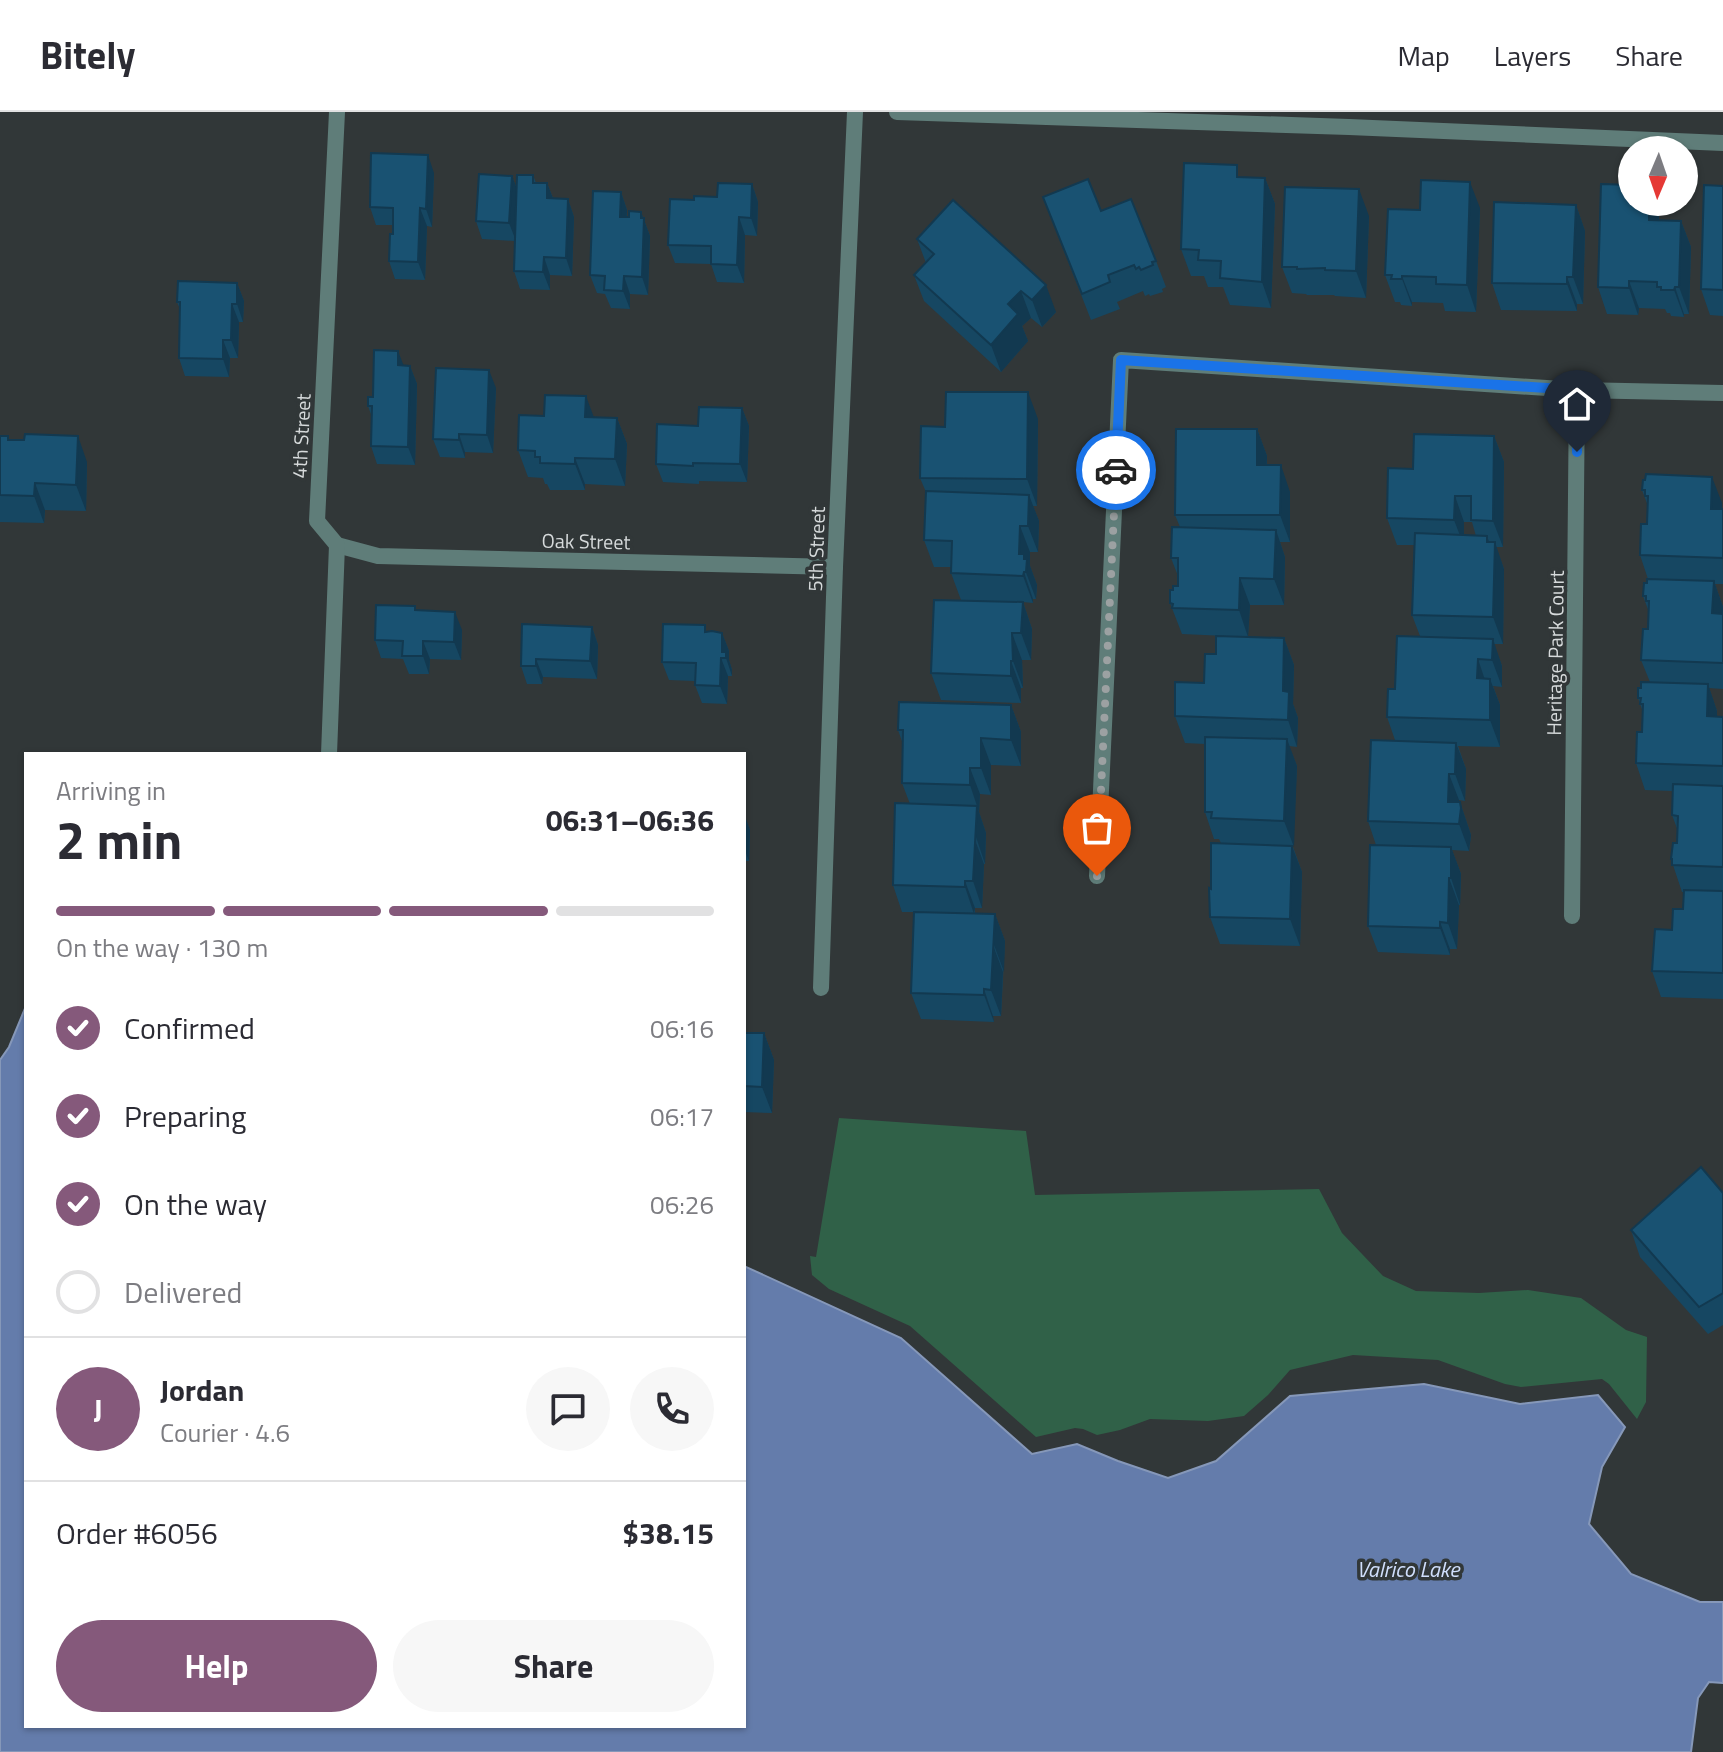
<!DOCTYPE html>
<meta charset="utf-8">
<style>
body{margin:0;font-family:"Titillium Web",sans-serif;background:#f7f7f7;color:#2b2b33;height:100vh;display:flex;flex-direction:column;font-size:30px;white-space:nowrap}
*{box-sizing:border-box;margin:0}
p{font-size:26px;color:#7c7c81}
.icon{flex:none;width:44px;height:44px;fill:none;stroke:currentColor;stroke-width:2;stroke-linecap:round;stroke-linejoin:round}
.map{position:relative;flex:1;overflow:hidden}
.sheet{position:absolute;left:24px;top:640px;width:722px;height:976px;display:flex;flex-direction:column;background:#fff;border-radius:0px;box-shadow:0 2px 6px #0004}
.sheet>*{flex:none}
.needle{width:52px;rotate:182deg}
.fabs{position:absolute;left:1618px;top:24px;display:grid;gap:16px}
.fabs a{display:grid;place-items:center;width:80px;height:80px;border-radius:50%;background:#fff;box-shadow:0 2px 6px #0004;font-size:40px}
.pin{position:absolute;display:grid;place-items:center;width:68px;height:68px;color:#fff;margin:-82px -34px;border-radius:50% 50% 50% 0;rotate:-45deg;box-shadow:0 0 8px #0007}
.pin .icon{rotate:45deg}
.courier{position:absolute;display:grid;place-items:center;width:80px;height:80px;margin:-40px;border:6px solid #1a73e8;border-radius:50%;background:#fff;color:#222;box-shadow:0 2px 10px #0007}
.head em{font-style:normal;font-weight:700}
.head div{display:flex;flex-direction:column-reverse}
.head{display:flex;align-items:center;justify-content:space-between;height:136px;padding:0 32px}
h1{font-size:52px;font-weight:700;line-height:60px}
.bar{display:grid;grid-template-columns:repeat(4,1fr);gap:12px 8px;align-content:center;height:96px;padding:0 32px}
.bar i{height:10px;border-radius:6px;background:#e1e1e2}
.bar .on{background:#85597b}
.bar p{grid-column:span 4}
.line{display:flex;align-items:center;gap:20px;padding:0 32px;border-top:2px solid #e1e1e2}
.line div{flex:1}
.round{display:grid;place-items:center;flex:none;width:84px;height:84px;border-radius:42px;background:#f7f7f7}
ol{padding:0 32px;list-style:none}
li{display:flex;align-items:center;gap:24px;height:88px}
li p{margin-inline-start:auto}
li .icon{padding:8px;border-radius:50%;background:#85597b;color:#fff;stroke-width:4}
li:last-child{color:#7c7c81}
li i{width:44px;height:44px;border:4px solid #e1e1e2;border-radius:50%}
.button{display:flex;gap:16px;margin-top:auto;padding:16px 32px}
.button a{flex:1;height:92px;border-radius:48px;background:#85597b;color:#fff;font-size:32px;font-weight:700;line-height:92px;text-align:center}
.button a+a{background:#f7f7f7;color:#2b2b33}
header{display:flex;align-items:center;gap:48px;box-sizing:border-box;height:112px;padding:0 40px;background:#fff;border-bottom:2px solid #e1e1e2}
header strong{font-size:38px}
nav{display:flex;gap:44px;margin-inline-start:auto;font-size:28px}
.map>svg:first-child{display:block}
.green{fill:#306148}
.water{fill:#647cab;stroke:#8698b9;stroke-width:2}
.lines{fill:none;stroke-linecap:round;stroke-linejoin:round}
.street{stroke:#5f7d79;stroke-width:16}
.wall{fill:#164762;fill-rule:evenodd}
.shaded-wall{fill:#123950}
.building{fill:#195272;stroke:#123950;stroke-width:2}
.done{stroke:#9ca1a2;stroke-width:8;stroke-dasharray:0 14.4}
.route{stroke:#1a73e8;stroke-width:10}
.labels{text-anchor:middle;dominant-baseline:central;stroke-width:7;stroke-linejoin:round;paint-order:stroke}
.street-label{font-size:20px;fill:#d6dadb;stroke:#313738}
.water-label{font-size:22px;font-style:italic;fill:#d0dffc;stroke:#313738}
</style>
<header>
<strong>Bitely</strong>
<nav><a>Map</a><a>Layers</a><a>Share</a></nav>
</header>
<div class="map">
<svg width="1723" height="1640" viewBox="0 0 1723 1640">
<rect width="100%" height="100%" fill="#313738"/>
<path class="green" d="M839 1006 1026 1019 1035 1083 1319 1077 1342 1121 1383 1164 1416 1179 1479 1181 1528 1178 1581 1186 1626 1218 1647 1225 1646 1290 1637 1307 1609 1272 1602 1267 1521 1275 1505 1272 1438 1248 1353 1243 1290 1258 1268 1283 1244 1304 1208 1309 1150 1307 1120 1318 1097 1323 1083 1317 1075 1316 1036 1325 910 1214 829 1177 812 1163 810 1144 816 1145Z"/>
<path class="water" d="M26 894V1614H744V1154L901 1226 1032 1342 1077 1332 1118 1349 1168 1366 1216 1349 1290 1284 1424 1272 1520 1292 1598 1283 1625 1315 1602 1355 1589 1412 1631 1462 1700 1490H1723V1571L1709 1570 1698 1586 1691 1640H0V948L9 935Z"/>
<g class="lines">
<g class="street">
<path d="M897 0 1349 15 1723 31"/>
<path d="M337 433 378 444 835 455"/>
<path d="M329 642 337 433 317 409 337 0"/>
<path d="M1097 764 1121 248 1577 278 1723 281"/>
<path d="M1572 804 1577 278"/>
<path d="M821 876 835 455 855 0"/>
</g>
</g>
<g class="wall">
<path d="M434 61 432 115 427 114 425 168 395 167 389 149 393 113H376L370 95Z"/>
<path d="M533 63 536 71H547L553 86 568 87 574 105 572 164 550 163V178L520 177 514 159 515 129 482 127 476 109 512 64 516 75Z"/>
<path d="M1242 65 1265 66 1275 92 1271 196 1230 193 1223 175H1208L1204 164H1191L1181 137Z"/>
<path d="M752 72 758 90 757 124 745 123 744 171 717 170 711 152 675 151 668 133 717 85Z"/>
<path d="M1723 74V204L1710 203 1701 177Z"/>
<path d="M621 80 627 98V105L641 100 650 124 648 183 630 182V197L611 196 605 182 597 181 590 163Z"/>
<path d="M1043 85 1101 99 1156 149 1166 175 1162 177 1163 180 1150 184 1149 182 1145 184 1143 179 1117 190 1120 197 1091 208Z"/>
<path d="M953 88 1056 200 1042 215 1031 206 1022 214 1028 229 1001 260 924 189 914 163 926 151 917 127Z"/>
<path d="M1576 93 1585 119 1583 192H1577V199L1501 198 1492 171Z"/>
<path d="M1480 96 1476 200 1445 199 1443 191 1412 190V194L1401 193 1400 190H1395L1385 163 1420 98Z"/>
<path d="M1659 100V108L1681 109 1691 135 1689 202H1684V205L1671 204 1670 201H1667L1665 197 1639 196 1638 203 1607 202 1598 175Z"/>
<path d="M1369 104 1366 186 1335 184 1334 183H1307L1306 182 1292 181 1282 155Z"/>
<path d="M237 171 244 189 243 210H239L238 246H230L229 265 185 264 179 246 180 197 177 190Z"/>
<path d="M398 239 403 254H410L417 272 415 353 377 352 371 334 372 305 368 294Z"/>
<path d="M496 276 493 341 465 340V346L440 345 433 327Z"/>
<path d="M742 296 749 314 747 370 699 369V372L663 370 656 352 698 314Z"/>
<path d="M594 305 617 306 627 332 625 374 585 372V378H550L547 372H545L543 366 528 365 518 338Z"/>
<path d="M1038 307 1037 394H1033L1039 409 1038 440H1030V454L1037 473 1036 487H1033V491L1023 490 1032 517 1031 548H1022L1023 576H1021V591L941 588 931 561 961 488 951 461V455H934L924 428 926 380 920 366 945 315Z"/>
<path d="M1257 317 1267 344V353L1290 380V430H1280L1285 445 1284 493H1250L1248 525 1182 522 1170 491 1173 478 1178 474V464L1171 446 1180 415 1175 403Z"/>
<path d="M0 324H8L9 328 87 350 86 399 45 398 44 411 0 410Z"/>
<path d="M1494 324 1504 350 1503 435H1496L1504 457 1503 532H1494L1502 554V575L1493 574 1500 593V635L1458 634 1466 657 1465 689 1459 688V690H1460L1471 723 1469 739 1452 738 1461 762 1460 793H1459L1457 837H1450V843L1378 840 1368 814 1376 733 1368 709 1395 628 1387 605 1420 524 1412 503 1415 433H1397L1387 406 1413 357ZM1464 410H1472L1476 424 1464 423Z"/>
<path d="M1642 378 1722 391 1723 472H1715L1723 495V577L1709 576 1717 599V605H1723V887L1661 885 1652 859 1683 797 1684 780H1682L1671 747 1677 731 1678 719 1672 703 1673 679 1645 678 1636 651 1642 620 1643 600 1638 586 1641 576 1650 570 1641 548 1648 517 1649 500 1643 484 1648 467 1640 443 1647 412 1648 394Z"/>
<path d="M417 498 462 518 461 548 430 547 429 562H409L403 547 381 546 375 528Z"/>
<path d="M592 515 598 533 597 567 543 565 542 572H527L521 554Z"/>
<path d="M707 520 722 521 729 539V548L732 558V564H728L727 592 702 591 695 573V569L669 568 662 550Z"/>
<path d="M1284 526 1294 553 1293 592 1298 606 1297 635 1289 634 1297 654 1293 735 1302 760 1300 834 1220 832 1210 805 1211 777 1221 731 1219 727H1214L1205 700V632L1185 631 1175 604 1176 593 1174 588 1204 571 1216 542Z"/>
<path d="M1011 593 1021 620V654L991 653V683L980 682 979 700 986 721 985 752H984L982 796H975V801L995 802 1005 829 1001 904H993L994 910 921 907 911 881 914 800H902L893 773 910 692 902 671 903 632 898 618Z"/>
<path d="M744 702 750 718 749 749H744Z"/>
<path d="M744 921H764L774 948 772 1001 744 1000Z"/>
<path d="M1723 1081V1213L1708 1222 1640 1145 1631 1118Z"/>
</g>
<g class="shaded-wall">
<path d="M428 43 434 61 432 115 426 97Z"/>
<path d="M512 64 519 82 516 129 509 111Z"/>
<path d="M1265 66 1275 92 1271 196 1262 170Z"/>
<path d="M1470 70 1480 96 1476 200 1467 173Z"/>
<path d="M547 71 554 89 547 86Z"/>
<path d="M752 72 758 90 757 124 751 106Z"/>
<path d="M1359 77 1369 104 1366 186 1356 159Z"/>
<path d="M621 80 627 98 626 123 620 105Z"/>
<path d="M568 87 574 105 572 164 566 146Z"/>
<path d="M1649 90H1655L1659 100 1658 134 1649 108Z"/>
<path d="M1576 93 1585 119 1583 192 1573 165Z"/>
<path d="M420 96 427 114 425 168 418 150Z"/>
<path d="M641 100 650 124 648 183 642 165Z"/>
<path d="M739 105 745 123 744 171 737 153Z"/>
<path d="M1681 109 1691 135 1689 202 1679 175Z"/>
<path d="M544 145 550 163V178L543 160Z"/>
<path d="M624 164 630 182V197L623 179Z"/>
<path d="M1402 164 1412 190V194L1402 167Z"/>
<path d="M1567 165 1577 192V199L1567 172Z"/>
<path d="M1629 169 1639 196 1638 203 1629 176Z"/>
<path d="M237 171 244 189 243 210 237 192Z"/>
<path d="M1046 173 1056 200 1042 215 1032 188Z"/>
<path d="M1675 175 1684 202V205L1674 178Z"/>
<path d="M1021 179 1031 206 1022 214 1028 229 1001 260 991 233 1008 192Z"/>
<path d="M232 192 239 210 238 246 231 228Z"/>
<path d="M223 228 230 246 229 265 223 247Z"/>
<path d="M398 239 405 257 398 253Z"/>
<path d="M410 254 417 272 415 353 408 335Z"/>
<path d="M489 258 496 276 493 341 487 323Z"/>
<path d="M1028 280 1038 307 1037 394 1027 367Z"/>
<path d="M586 284 596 311 585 305Z"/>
<path d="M742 296 749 314 747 370 740 352Z"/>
<path d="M617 306 627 332 625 374 615 347Z"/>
<path d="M1257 317 1267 344 1266 380 1257 353Z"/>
<path d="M459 322 465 340V346L459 328Z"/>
<path d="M78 324 87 350 86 399 76 373Z"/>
<path d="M1494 324 1504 350 1503 435 1493 409Z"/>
<path d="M575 346 585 372V378L575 352Z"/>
<path d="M1281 353 1290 380V430L1280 403Z"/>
<path d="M1712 365 1722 391 1721 423 1711 397Z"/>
<path d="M35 371 45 398 44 411 34 384Z"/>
<path d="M1029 383 1039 409 1038 440 1028 414Z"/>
<path d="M1455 384 1464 410V434L1454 408Z"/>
<path d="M1020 414 1030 440V454L1037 473 1036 487 1019 442Z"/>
<path d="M1276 418 1285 445 1284 493 1274 467Z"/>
<path d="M1487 424 1494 444 1495 430 1504 457 1503 532 1493 505Z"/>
<path d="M1024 460 1033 487V491L1023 464Z"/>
<path d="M1240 466 1250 493 1248 525 1239 498Z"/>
<path d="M1714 469 1723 495 1722 528 1712 501Z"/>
<path d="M1023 490 1032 517 1031 548 1021 521Z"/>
<path d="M455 500 462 518 461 548 454 530Z"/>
<path d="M592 515 598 533 597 567 590 549Z"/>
<path d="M722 521 729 539V548L732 558V564L726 546 722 540Z"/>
<path d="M1012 521 1022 548 1023 576 1013 549Z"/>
<path d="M1284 526 1294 553 1293 592 1298 606 1297 635 1288 608 1283 579Z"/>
<path d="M1493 527 1502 554V575L1492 548Z"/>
<path d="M423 529 430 547 429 562 423 544Z"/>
<path d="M721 546 728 564 727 592 720 574Z"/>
<path d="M536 547 543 565 542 572 536 554Z"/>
<path d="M1478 547 1487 574 1477 566Z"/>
<path d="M1011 549 1021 576V591L1011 564Z"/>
<path d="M1490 567 1500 593V635L1490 608Z"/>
<path d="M1708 572 1717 599V631L1707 604Z"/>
<path d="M1011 593 1021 620V654L1011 628Z"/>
<path d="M981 626 991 653V683L981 656Z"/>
<path d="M1287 627 1297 654 1294 735 1284 709Z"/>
<path d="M1456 631 1466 657 1465 689 1455 662Z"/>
<path d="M970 656 980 682 979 700 970 673Z"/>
<path d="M1449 662 1459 688 1458 712 1448 690Z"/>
<path d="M1460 690 1471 723 1469 739 1459 712Z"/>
<path d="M977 694 986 721 985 752 976 725Z"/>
<path d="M744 702 750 718 749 749 744 736Z"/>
<path d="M974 725 984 752 982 796 973 769Z"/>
<path d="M1292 734 1302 760 1300 834 1290 807Z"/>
<path d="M1451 735 1461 762 1460 793 1451 766Z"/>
<path d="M1449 766 1459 793 1457 837 1448 811Z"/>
<path d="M965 769 975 796 974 802 965 775Z"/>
<path d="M995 802 1005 829 1004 860 994 833Z"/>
<path d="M1440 810 1450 837V843L1440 816Z"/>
<path d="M993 833 1003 860 1001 904 991 878Z"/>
<path d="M984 877 993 904 994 910 984 883Z"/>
<path d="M764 921 774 948 772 1001 762 975Z"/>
</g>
<g class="building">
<path d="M371 41 428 43 426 97 420 96 418 150 389 149 390 122H393V96L370 95Z"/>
<path d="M1184 51 1237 53V65L1265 66 1262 170 1220 166 1221 149 1198 148 1199 138 1181 137Z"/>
<path d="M479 62 512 64 509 111 476 109Z"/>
<path d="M517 63H533V71H547V86L568 87 566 146 544 145 543 160 514 159Z"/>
<path d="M1088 67 1101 99 1131 87 1156 149 1152 150 1153 153 1141 158 1139 155 1136 157 1134 153 1108 163 1110 170 1082 182 1043 85Z"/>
<path d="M1421 68 1470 70 1467 173 1436 172V165L1402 164V167H1391L1392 163H1385L1388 97 1420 98Z"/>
<path d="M718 71 752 72 751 106 739 105 737 153 711 152V134L668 133 670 87 694 88V84L717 85Z"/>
<path d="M1601 72 1632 73V90H1649V108L1681 109 1679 175H1675L1674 178H1661V175H1657V170L1629 169V176L1598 175Z"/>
<path d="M1704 73 1723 74V178L1701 177Z"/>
<path d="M1285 75 1359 77 1356 159 1325 158V156L1297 157V155H1282Z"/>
<path d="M593 79 621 80 620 105H629V99L641 100V106H644L642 165 624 164 623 179 604 178 605 164 590 163Z"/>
<path d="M953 88 1046 173 1032 188 1021 179 1008 192 1018 202 991 233 914 163 934 142 917 127Z"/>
<path d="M1494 90 1576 93 1573 165H1567V172L1492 171Z"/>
<path d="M178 169 237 171V192H232L231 228H223V247L179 246 180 190H177Z"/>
<path d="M374 238 398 239V253L410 254 408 335 371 334 372 294H368V285H373Z"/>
<path d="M436 256 489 258 487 323 459 322V328L433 327Z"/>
<path d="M946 280H1028L1027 367 920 366 921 314 945 315Z"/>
<path d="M545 283 586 284 585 305 617 306 615 347 575 346V352L540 351V345H535V339L518 338 519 303 544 304Z"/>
<path d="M699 295 742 296 740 352 693 351V354L656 352 657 312 698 314Z"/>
<path d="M1176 317H1257V353H1281L1280 403H1175Z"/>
<path d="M25 322 78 324 76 373 35 371 34 384 0 383V324H8V328H24Z"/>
<path d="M1414 322 1494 324 1493 409 1471 408V384H1455L1454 408 1387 406 1388 356 1413 357Z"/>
<path d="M1646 362 1712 365 1711 397H1723V446L1640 443 1641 412H1647L1648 384H1645V378H1642L1643 368H1645Z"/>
<path d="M926 379 1029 383 1028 414H1020L1019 442H1024V447H1027L1026 460H1024L1023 464 951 461 952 429 924 428Z"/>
<path d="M1172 415 1276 418 1274 467 1240 466 1239 498 1172 496 1173 492 1170 491V478H1173V474H1178V446H1171Z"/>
<path d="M1415 421 1487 424V430H1495L1493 505 1412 503Z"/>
<path d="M1647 467 1714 469 1712 501 1723 502V551L1641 548 1643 517H1648L1649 489H1646V484H1643L1644 471H1647Z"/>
<path d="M934 488 1023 490 1021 521H1012L1013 549H1011V564L931 561Z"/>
<path d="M376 493 415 494V498L455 500 454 530 423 529V544H402L403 529 375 528Z"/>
<path d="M522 512 592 515 590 549 536 547V554H521Z"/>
<path d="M663 512 705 513V520L712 519 722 521V540H726V546H721L720 574 695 573 696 551 662 550Z"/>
<path d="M1216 524 1284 526 1283 579 1289 580 1288 608 1175 604V570L1204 571 1205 542H1216Z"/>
<path d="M1397 524 1493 527 1492 548 1478 547 1477 566 1490 567V608L1387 605 1388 577H1395Z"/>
<path d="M1641 570 1708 572 1707 604 1723 605V654L1636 651 1637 620H1642L1643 592H1640L1641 586H1638V576H1641Z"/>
<path d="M899 590 1011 593V628L981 626V656H970V673L902 671 903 618H898Z"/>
<path d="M1205 625 1287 627 1284 709 1211 706 1212 700H1205Z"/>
<path d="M1371 628 1456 631 1455 662H1449L1448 690H1460L1461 696 1459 712 1368 709Z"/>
<path d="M1673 672 1723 674V755L1672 753V747H1671L1673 731H1677L1678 704 1672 703Z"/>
<path d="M895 691 977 694 973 769H965V775L893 773Z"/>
<path d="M1211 731 1292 734 1290 807 1210 805 1209 776 1211 777Z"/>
<path d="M1370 733 1451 735V766H1449L1448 811 1440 810V816L1368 814Z"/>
<path d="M1684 778 1723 779V861L1652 859 1655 817 1672 818 1673 797H1683Z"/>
<path d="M914 800 995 802 991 878 984 877V883L911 881Z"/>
<path d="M744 921H764L762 975 744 974Z"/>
<path d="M1701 1055 1723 1081V1181L1699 1195 1631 1118Z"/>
</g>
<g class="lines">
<path class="done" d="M1097 764 1116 358"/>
<path class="route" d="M1116 358 1121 248 1577 278V340"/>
</g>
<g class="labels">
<g class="street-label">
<text transform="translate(301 324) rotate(-87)">4th Street</text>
<text transform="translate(586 429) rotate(1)">Oak Street</text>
<text transform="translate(816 437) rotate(-88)">5th Street</text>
<text transform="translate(1555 541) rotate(-89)">Heritage Park Court</text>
</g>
<g class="water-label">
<text x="1408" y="1457">Valrico Lake</text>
</g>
</g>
</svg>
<div class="fabs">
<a><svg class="needle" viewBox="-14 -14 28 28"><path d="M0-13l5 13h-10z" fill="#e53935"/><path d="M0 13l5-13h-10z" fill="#7c7c81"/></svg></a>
</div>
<div class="pin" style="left:1097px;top:764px;background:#ea580c"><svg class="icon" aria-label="bag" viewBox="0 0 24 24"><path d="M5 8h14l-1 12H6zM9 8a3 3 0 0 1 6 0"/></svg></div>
<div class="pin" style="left:1577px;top:340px;background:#1f2937"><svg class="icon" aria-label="home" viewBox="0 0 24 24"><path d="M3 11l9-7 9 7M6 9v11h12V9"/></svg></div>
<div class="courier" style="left:1116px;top:358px"><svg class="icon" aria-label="car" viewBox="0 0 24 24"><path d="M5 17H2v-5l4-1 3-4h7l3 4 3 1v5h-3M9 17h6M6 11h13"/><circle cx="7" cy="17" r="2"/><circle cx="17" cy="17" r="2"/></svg></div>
<section class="sheet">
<div class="head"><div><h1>2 min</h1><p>Arriving in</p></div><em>06:31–06:36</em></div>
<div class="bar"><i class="on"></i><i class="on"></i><i class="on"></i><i></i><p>On the way · 130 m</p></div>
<ol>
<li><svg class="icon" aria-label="check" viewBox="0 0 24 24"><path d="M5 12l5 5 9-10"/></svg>Confirmed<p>06:16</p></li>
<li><svg class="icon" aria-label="check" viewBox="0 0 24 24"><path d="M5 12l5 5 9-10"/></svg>Preparing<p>06:17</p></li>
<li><svg class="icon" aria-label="check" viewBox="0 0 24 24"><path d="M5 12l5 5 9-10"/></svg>On the way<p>06:26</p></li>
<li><i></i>Delivered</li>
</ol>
<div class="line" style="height:144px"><b class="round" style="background:#85597b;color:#fff">J</b><div><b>Jordan</b><p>Courier · 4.6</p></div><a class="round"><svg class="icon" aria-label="chat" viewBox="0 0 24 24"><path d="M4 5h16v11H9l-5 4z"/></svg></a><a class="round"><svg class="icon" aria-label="phone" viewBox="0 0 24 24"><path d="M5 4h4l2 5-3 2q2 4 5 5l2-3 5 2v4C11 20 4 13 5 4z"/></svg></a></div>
<div class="line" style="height:104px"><div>Order #6056</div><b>$38.15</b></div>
<div class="button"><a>Help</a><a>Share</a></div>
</section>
</div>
